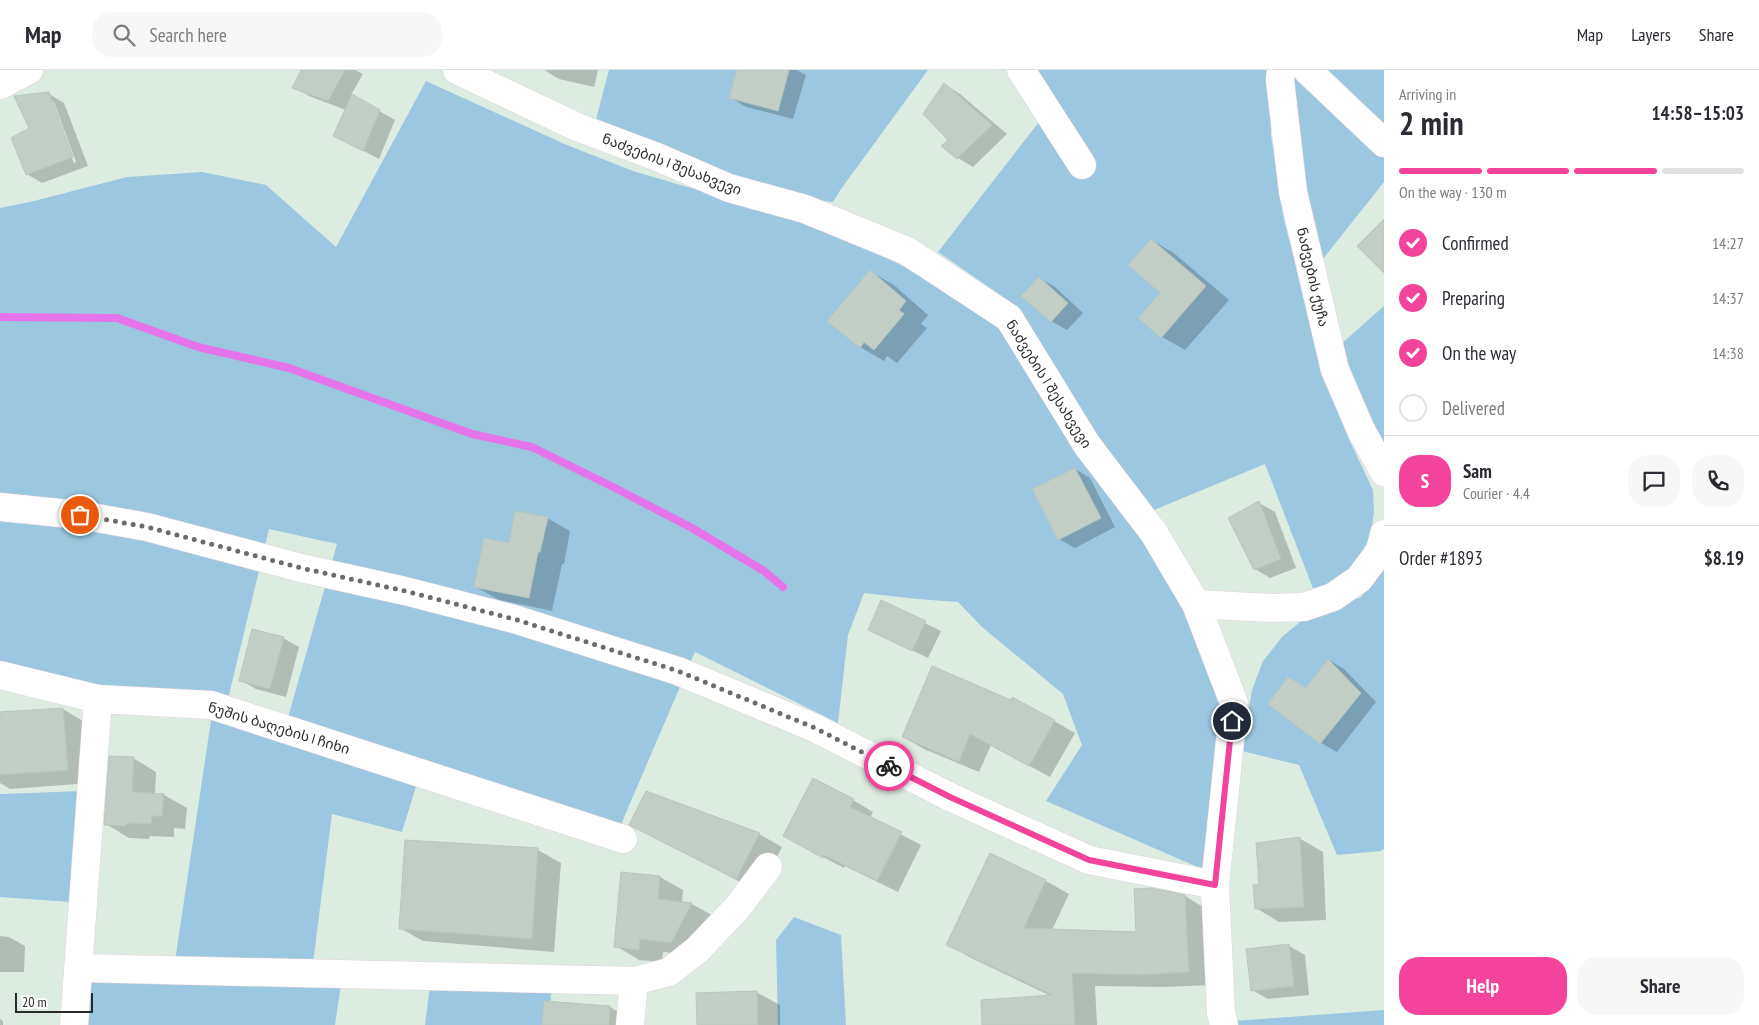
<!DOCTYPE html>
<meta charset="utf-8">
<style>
body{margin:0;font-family:"PT Sans Narrow","Noto Sans Georgian",sans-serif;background:#f7f7f7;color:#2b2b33;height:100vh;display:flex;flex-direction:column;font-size:19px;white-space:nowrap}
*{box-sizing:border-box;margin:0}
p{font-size:16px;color:#7c7c81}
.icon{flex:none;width:28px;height:28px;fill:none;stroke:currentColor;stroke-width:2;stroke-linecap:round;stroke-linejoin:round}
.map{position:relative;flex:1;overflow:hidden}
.panel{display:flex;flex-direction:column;background:#fff;width:375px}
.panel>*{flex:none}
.scale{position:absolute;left:15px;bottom:12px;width:78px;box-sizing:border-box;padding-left:5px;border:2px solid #2a2a2a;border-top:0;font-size:14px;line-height:18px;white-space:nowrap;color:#2a2a2a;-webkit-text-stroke:4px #fff;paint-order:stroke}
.pin{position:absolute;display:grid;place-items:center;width:42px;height:42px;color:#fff;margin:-21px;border:2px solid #fff;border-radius:50%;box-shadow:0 1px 5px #0007}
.courier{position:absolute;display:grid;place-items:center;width:50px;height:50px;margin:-25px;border:4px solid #f3439a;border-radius:50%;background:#fff;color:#222;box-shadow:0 1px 6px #0007}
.summary em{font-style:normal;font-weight:700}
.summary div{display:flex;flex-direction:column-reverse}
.summary{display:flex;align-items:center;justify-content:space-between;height:85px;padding:0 15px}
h1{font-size:32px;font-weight:700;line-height:38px}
.bar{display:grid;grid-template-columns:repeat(4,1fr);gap:8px 5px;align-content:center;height:60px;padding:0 15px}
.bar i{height:6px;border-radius:4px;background:#e1e1e2}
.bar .active{background:#f3439a}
.bar p{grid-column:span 4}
.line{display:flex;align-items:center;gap:12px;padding:0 15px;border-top:1px solid #e1e1e2}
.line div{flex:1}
.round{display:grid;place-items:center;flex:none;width:52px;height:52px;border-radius:20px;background:#f7f7f7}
ol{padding:0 15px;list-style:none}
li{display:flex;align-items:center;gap:15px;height:55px}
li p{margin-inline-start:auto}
li .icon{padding:5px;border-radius:50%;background:#f3439a;color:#fff;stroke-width:4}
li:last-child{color:#7c7c81}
li i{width:28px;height:28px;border:2px solid #e1e1e2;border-radius:50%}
.action{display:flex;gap:10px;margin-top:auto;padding:10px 15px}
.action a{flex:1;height:58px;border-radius:20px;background:#f3439a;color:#fff;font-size:20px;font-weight:700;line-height:58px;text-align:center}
.action a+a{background:#f7f7f7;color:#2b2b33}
header{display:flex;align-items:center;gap:30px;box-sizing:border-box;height:70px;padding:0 25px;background:#fff;border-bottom:1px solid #e1e1e2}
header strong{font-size:24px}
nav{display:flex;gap:28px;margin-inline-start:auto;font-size:18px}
.search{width:350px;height:45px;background:#f7f7f7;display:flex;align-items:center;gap:12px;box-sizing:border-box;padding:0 18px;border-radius:20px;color:#7c7c81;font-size:19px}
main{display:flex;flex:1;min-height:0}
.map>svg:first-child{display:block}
.green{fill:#9bc8e0}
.shadow{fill:#0003;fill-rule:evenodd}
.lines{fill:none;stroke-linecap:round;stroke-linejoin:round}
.stream{stroke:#e574ea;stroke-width:8}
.building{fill:#c2cec5;stroke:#b7c7bc}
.minor-casing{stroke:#e3d2da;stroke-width:29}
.minor{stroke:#fff;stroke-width:28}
.done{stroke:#696e6a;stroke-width:5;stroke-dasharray:0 9}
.route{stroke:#f3439a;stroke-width:6}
.labels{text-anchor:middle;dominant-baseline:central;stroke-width:4;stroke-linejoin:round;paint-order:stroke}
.street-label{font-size:14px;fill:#2a2a2a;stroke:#fff}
</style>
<header>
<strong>Map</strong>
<div class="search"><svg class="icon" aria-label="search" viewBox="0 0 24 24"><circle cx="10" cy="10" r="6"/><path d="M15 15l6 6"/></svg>Search here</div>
<nav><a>Map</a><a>Layers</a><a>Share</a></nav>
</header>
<main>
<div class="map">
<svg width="1384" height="955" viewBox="0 0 1384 955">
<rect width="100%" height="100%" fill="#ddece1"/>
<g class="green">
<path d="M609 0H928L841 119 833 132 792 127 681 85 594 57Z"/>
<path d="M1033 0H1270L1271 65 1284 150 1318 278 1348 367 1373 420 1374 442 1371 464 1359 489 1336 512 1314 521 1265 394 1154 440 1096 371 1009 231 938 182 1042 48 1079 104 1096 99Z"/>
<path d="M1292 0H1298L1384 88V112L1318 195 1304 121Z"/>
<path d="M1320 0H1384V60Z"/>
<path d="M426 11 567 75 633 101 820 156 903 196 1000 256 1148 473 1185 538 1222 641 1202 799 1046 731 1082 675 1063 624 982 557 958 532 917 529 864 523 848 565 838 653 695 582 619 759 287 651 337 474 269 459 229 625 98 616 0 592V138L34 131 127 107 202 102 266 115 336 177Z"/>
<path d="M1384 236V386L1339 276Z"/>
<path d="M1384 500V779L1381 781 1337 785 1299 695 1242 681 1252 620 1263 591 1282 567 1306 547 1361 527Z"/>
<path d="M212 644 417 713 402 762 332 744 313 893 175 891Z"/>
<path d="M82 721 71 832 0 827V724Z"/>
<path d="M794 847 841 865 846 955H778L776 870Z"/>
<path d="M85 910 341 915 335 955H82Z"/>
<path d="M430 916 551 920 550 955H425Z"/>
<path d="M1384 940V955H1234V951Z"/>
</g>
<g class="shadow">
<path d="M303 0H355L363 4 351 25 395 50 379 89 335 66 346 40 309 26 294 17Z"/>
<path d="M544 0H598L594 17 559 9Z"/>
<path d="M738 0H797L806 5 793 49 746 37 731 28Z"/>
<path d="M945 15 960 24 1007 64 973 97 958 88 950 70Z"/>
<path d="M49 24 64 33 88 96 42 113 27 104 31 58ZM51 32H54L76 92 74 93Z"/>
<path d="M1152 170 1175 184 1229 230 1185 280 1162 267 1140 248 1162 222Z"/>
<path d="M871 202 894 215 928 245 921 254 927 258 897 293 887 286 884 291 860 277Z"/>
<path d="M1039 208 1055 217 1083 243 1067 260 1051 251Z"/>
<path d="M1075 399 1090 408 1115 457 1075 478 1059 469Z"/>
<path d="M1259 433 1275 442 1296 498 1270 508 1255 499Z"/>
<path d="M547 448 570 461 564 494H562L552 541 499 530 476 517Z"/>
<path d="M882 532 941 561 928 588 869 559Z"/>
<path d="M283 568 299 577 286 627 256 619 240 610Z"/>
<path d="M1329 590 1344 599 1376 632 1337 682 1321 673 1270 634 1307 619Z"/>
<path d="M63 639 86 653 90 713 10 719 0 713V644Z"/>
<path d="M1054 651 1075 663 1050 707 991 675 979 702 924 679 903 667Z"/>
<path d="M133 688 156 702 155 724 164 725 187 738 185 759 174 758V767L150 766 149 769 129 768 106 754Z"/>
<path d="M853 730 873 742 870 748 921 775 898 822 845 796 844 798 804 777Z"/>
<path d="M631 754 759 764 782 777 759 822Z"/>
<path d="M1299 768 1323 782 1326 850 1279 852 1256 838 1260 815Z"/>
<path d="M538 780 561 793 554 882 423 871 400 858Z"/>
<path d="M991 785 1046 811 1069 824 1052 860 1137 864 1185 826 1208 840 1212 915 1162 917 1095 916 1097 955H983L1053 927 971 888 948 874Z"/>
<path d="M660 807 683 820 682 833 692 834 715 847 695 885 663 882 662 892 639 890 616 876Z"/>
<path d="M0 866 9 867 25 876 24 902H0Z"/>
<path d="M1289 876 1305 885 1309 925 1268 929 1252 920 1248 880Z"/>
<path d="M756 922 780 935V955H699Z"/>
<path d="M610 937 633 951 632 955H544Z"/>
<path d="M0 949 3 951V955H0Z"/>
</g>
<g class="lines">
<path class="stream" d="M0 247 117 248 198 277 289 298 472 364 532 377 617 419 692 458 764 501 783 517"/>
</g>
<g class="building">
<path d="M301 0H345L328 31 292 18Z"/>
<path d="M737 0H789L778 41 729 28Z"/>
<path d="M944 13 992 55 957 89 941 76 948 70 923 44Z"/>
<path d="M49 22 73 87 26 105 11 68 29 58 14 26Z"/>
<path d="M352 24 380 40 363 81 333 66Z"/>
<path d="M1384 149V203L1357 176Z"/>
<path d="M1151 169 1206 216 1161 268 1138 248 1160 223 1128 195Z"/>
<path d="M870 200 906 231 899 240 904 244 874 280 864 272 860 278 827 251Z"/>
<path d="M1039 207 1068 233 1051 252 1021 226Z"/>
<path d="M1075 398 1101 448 1058 470 1032 419Z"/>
<path d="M1259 431 1281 489 1254 500 1228 448Z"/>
<path d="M515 441 548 447 540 482H538L529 528 474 517 484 468 509 473Z"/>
<path d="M881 530 926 551 912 581 868 560Z"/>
<path d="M252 559 284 567 270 619 239 611Z"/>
<path d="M1328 589 1361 623 1320 674 1268 634 1288 607 1306 618Z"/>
<path d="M932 596 1011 630 1012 627 1055 650 1029 696 970 664 959 692 902 667Z"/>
<path d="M63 638 68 700 0 705V642Z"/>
<path d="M109 686 134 687 132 722 164 724 162 746H152L151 754 127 753 126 756 104 755Z"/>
<path d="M813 708 854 729 850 737 902 762 877 811 824 785 823 788 783 766Z"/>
<path d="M646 721 760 763 736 809 629 755Z"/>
<path d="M1300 767 1304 837 1255 839 1253 815 1259 814 1256 773Z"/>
<path d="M405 770 538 778 532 869 399 859Z"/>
<path d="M990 783 1046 810 1024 858 1136 862 1134 819 1152 818 1185 825 1189 902 1138 905 1072 903 1075 955H982L981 930 1052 925 946 875Z"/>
<path d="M621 802 660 806 658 829 692 833 671 873 640 869 639 880 614 877Z"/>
<path d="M1289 874 1294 916 1251 921 1246 879Z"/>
<path d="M757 921 758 955H697L696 923Z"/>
<path d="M544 931 610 936 609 955H542Z"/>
</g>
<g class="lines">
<g class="minor-casing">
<g id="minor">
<path d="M457 0 577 57 657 87 729 118 805 139 907 181 1009 248 1087 375 1154 463 1196 534 1234 633 1215 815 1221 942 1224 955"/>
<path d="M1021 0 1082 95"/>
<path d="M1281 0 1280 10 1293 122 1335 300 1361 360 1384 402"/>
<path d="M1307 0 1384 73"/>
<path d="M0 15 29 0"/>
<path d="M0 437 80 445 147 457 301 498 405 521 514 549 678 601 815 658 950 727 1089 790 1215 815"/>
<path d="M1196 534 1271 538 1304 537 1333 527 1359 509 1380 481 1384 464"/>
<path d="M0 605 98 629"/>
<path d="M79 898 634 911 669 902 697 880 737 838 768 797"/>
<path d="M74 955 98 629 211 635 623 769"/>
<path d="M630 955 634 911"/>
</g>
</g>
<use href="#minor" class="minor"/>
</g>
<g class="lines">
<path class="done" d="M80 445 147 457 301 498 405 521 514 549 678 601 815 658 889 696"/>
<path class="route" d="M889 696 950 727 1089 790 1215 815 1232 651"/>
</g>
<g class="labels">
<g class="street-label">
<text transform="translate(672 94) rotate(21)">ნაძვების I შესახვევი</text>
<text transform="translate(1313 207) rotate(77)">ნაძვების ქუჩა</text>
<text transform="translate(1049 314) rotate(58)">ნაძვების I შესახვევი</text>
<text transform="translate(279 658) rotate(17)">ნუშის ბაღების I ჩიხი</text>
</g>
</g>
</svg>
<div class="scale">20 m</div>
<div class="pin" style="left:80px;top:445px;background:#ea580c"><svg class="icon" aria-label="bag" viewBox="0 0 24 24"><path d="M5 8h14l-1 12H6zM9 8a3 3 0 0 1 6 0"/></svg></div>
<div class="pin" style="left:1232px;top:651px;background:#1f2937"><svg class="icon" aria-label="home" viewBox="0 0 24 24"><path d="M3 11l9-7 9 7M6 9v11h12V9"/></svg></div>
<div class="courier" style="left:889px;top:696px"><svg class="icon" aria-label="bike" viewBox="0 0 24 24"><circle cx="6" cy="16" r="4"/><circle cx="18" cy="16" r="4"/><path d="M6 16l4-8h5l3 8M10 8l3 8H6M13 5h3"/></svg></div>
</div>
<section class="panel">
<div class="summary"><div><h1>2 min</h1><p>Arriving in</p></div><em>14:58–15:03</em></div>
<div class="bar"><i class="active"></i><i class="active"></i><i class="active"></i><i></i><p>On the way · 130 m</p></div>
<ol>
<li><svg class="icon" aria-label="check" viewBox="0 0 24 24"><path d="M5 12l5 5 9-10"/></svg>Confirmed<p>14:27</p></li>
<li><svg class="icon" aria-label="check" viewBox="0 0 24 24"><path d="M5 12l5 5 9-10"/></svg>Preparing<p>14:37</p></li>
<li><svg class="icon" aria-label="check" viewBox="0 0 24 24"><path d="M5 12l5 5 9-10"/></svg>On the way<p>14:38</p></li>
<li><i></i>Delivered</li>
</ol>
<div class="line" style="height:90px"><b class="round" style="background:#f3439a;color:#fff">S</b><div><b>Sam</b><p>Courier · 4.4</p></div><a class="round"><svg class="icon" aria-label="chat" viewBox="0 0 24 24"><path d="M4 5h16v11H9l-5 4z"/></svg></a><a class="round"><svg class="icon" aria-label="phone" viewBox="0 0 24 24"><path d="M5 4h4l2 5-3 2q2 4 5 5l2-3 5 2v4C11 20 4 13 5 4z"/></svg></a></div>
<div class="line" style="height:65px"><div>Order #1893</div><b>$8.19</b></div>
<div class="action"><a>Help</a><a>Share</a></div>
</section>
</main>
